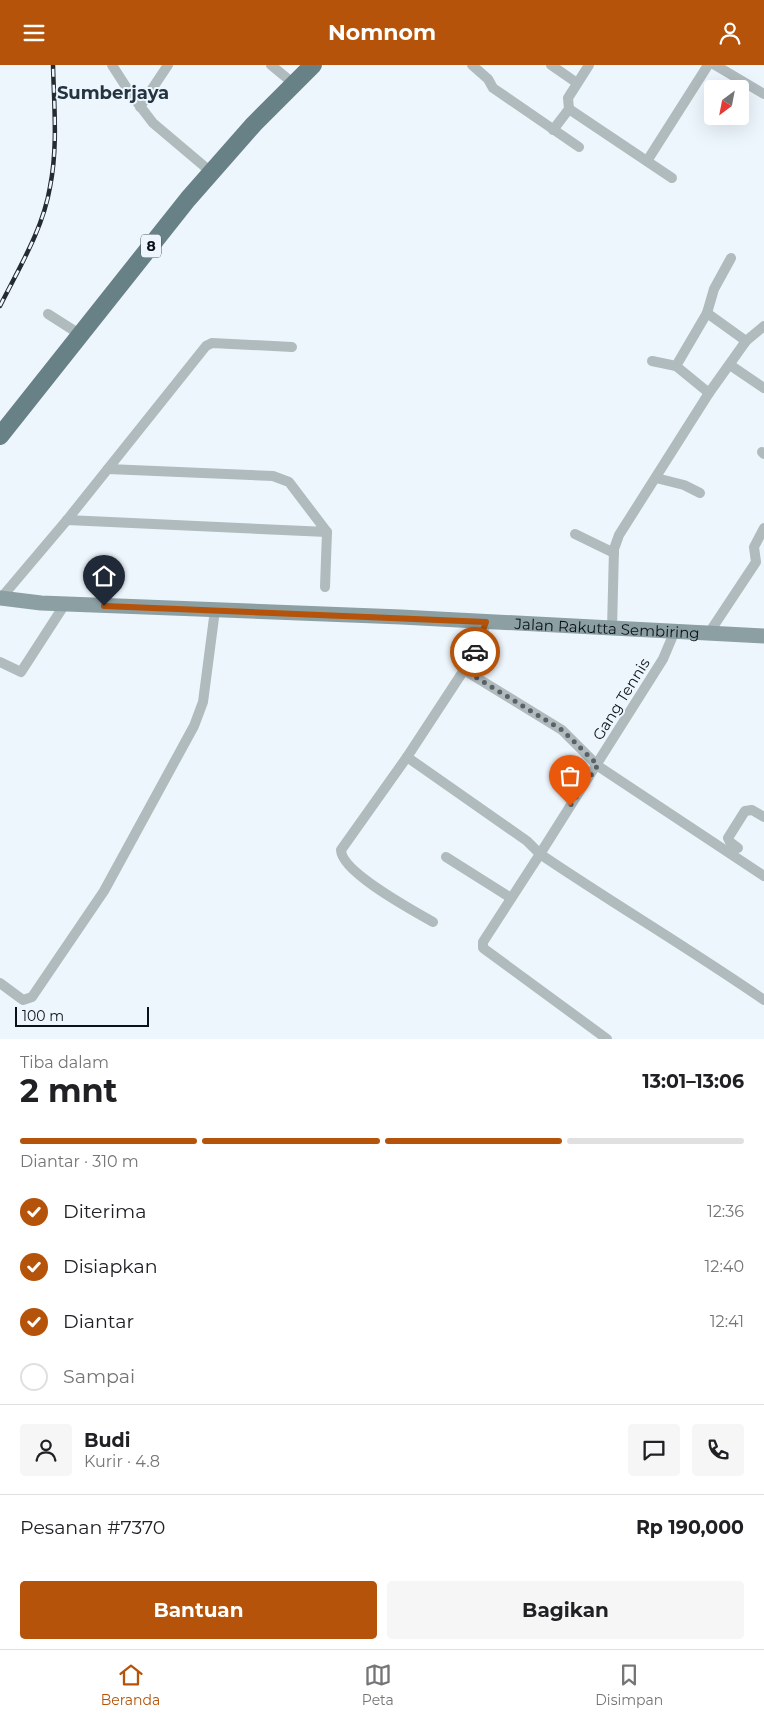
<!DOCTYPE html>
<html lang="id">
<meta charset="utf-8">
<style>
body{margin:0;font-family:Montserrat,sans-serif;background:#f6f6f6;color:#202124;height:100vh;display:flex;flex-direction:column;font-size:19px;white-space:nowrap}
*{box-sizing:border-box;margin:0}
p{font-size:16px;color:#757577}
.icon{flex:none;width:28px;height:28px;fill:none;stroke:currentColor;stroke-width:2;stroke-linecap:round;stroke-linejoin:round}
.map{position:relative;height:974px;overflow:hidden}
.side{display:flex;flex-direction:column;background:#fff;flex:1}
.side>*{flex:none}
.needle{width:32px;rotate:212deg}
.fabs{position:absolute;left:704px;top:15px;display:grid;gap:10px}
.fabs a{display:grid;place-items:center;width:45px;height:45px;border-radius:5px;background:#fff;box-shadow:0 5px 20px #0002;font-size:25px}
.scale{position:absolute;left:15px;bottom:12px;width:134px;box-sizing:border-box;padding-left:5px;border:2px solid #0a1117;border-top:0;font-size:14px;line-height:18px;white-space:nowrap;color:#0a1117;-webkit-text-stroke:4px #eef6fd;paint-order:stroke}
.pin{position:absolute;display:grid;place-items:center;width:42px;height:42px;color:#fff;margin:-51px -21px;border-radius:50% 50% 50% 0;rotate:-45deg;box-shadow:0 0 5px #0007}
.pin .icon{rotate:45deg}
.courier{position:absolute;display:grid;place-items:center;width:50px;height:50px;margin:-25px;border:4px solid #b45309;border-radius:50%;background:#fff;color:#222;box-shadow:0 1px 6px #0007}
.summary em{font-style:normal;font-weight:700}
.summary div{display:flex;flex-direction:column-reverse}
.summary{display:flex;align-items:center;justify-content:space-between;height:85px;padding:0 20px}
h1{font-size:32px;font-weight:700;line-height:38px}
.bar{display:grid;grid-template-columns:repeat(4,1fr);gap:8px 5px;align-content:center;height:60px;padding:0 20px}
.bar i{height:6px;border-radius:4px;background:#e0e0e0}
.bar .active{background:#b45309}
.bar p{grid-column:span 4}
.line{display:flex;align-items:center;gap:12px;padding:0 20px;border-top:1px solid #e0e0e0}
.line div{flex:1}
.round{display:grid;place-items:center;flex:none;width:52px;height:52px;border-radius:5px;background:#f6f6f6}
ol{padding:0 20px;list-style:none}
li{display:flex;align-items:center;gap:15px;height:55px}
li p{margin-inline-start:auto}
li .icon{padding:5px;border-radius:50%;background:#b45309;color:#fff;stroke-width:4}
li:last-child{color:#757577}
li i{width:28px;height:28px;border:2px solid #e0e0e0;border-radius:50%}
.primary-button{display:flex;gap:10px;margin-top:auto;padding:10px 20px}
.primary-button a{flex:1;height:58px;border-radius:5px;background:#b45309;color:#fff;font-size:20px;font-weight:700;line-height:58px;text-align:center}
.primary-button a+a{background:#f6f6f6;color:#202124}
header{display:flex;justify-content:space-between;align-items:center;height:65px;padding:0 20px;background:#b45309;color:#fff;font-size:22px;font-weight:700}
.tabs{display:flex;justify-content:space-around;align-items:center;height:70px;border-top:1px solid #e0e0e0;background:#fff;font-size:14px;color:#757577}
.tabs a{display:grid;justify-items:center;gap:2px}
.tabs .active{color:#b45309}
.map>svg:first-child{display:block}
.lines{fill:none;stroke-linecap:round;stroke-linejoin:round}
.minor{stroke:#afbbbd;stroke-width:10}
.secondary{stroke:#8c9fa2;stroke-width:15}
.trunk{stroke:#688186;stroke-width:18}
.rail-casing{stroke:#242b31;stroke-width:4.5}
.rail{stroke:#eef6fd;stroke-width:2.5;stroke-dasharray:8;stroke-linecap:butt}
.done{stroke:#5a6168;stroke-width:5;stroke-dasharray:0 9}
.route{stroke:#b45309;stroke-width:6}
.labels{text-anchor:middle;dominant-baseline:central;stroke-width:4;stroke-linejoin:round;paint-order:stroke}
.shield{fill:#eef6fd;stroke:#4e565c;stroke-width:1}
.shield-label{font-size:14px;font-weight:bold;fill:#0a1117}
.street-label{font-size:15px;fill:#0a1117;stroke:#eef6fd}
.quarter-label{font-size:18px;font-weight:bold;fill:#243441;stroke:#eef6fd}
</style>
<header><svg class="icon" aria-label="menu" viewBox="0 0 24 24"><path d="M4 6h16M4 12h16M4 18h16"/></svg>Nomnom<svg class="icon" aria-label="person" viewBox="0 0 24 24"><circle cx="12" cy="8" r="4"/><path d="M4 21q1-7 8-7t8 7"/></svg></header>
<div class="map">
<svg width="764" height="974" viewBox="0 0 764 974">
<rect width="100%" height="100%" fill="#eef6fd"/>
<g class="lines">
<g class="minor">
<path d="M112 0 130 28 153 58 211 107"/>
<path d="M271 0 294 19"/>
<path d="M472 0 488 14 493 23 579 82"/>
<path d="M551 0 577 18"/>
<path d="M715 0 764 29"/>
<path d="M140 42 168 0"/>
<path d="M569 44 672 113"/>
<path d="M553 65 569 44 568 33 589 0"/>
<path d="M647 96 708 0"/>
<path d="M707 248 746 276"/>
<path d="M48 249 81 270"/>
<path d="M652 296 676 301"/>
<path d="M730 300 764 323"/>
<path d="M709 328 676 301 707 248 714 224 731 193"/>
<path d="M762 387 764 389"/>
<path d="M656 413 684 420 700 428"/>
<path d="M67 455 327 467 289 417 273 411 108 404"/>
<path d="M575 469 614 488"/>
<path d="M325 522 327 467"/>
<path d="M1 533 67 455 206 281 212 278 292 282"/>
<path d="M612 564 614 484 619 470 709 328 746 276 764 261"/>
<path d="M674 568 663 594 540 789C614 839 690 884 764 935"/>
<path d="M709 568 756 497 754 482 764 463"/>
<path d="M0 597 21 607 65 539"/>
<path d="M464 605 562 665 598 701 764 811"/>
<path d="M407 692 527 776 540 789 483 877V883L607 974"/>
<path d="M738 783 730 777 728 773 745 746 752 745 764 752"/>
<path d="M446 792 511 833"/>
<path d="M433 857C414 846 341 807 341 785L407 692 464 605 481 573 486 557"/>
<path d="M0 918 23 935 32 932 104 826 194 661 203 637 215 545"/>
</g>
<path class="secondary" id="s1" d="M0 533 41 538 401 552 764 571"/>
<path class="trunk" d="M0 371 188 134 254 59 313 0"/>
<g class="rail-casing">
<path id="rail" d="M0 241C19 203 43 164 50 122 58 82 54 40 53 0"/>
</g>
<use href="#rail" class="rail"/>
</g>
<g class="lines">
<path class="done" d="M475 587 464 605 562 665 598 700 570 741"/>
<path class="route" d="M104 541 486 557 475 587"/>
</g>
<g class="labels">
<rect class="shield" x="141" y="169.5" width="20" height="23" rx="4"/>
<g class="shield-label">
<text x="151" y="181">8</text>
</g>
<g class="street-label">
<text stroke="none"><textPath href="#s1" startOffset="608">Jalan Rakutta Sembiring</textPath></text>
<text transform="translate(621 634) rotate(-58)">Gang Tennis</text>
</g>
<g class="quarter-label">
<text x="113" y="28">Sumberjaya</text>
</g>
</g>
</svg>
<div class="fabs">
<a><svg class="needle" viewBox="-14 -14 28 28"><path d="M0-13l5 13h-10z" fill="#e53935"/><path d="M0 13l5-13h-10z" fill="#757577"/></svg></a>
</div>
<div class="scale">100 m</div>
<div class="pin" style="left:570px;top:741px;background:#ea580c"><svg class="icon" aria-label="bag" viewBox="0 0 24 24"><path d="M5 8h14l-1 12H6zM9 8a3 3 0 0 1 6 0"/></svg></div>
<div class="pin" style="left:104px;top:541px;background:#1f2937"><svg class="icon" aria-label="home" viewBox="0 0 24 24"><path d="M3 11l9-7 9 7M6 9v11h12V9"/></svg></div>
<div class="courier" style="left:475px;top:587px"><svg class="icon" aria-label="car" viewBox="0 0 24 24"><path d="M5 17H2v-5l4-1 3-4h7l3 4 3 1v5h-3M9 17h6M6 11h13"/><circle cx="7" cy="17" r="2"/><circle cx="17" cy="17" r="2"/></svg></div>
</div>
<section class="side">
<div class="summary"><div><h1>2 mnt</h1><p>Tiba dalam</p></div><em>13:01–13:06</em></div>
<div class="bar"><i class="active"></i><i class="active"></i><i class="active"></i><i></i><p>Diantar · 310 m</p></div>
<ol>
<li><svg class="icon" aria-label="check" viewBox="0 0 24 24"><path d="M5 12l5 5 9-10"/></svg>Diterima<p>12:36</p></li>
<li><svg class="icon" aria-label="check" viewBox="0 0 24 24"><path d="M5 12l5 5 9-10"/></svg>Disiapkan<p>12:40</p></li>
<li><svg class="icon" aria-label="check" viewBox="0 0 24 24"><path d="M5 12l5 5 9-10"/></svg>Diantar<p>12:41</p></li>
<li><i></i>Sampai</li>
</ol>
<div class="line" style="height:90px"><a class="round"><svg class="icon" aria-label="person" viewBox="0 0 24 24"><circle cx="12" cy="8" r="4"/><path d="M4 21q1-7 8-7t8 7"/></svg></a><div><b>Budi</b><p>Kurir · 4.8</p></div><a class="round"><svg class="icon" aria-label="chat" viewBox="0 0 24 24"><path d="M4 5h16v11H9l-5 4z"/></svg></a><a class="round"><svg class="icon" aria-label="phone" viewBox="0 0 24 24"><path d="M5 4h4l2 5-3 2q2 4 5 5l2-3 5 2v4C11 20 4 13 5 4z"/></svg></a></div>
<div class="line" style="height:65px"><div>Pesanan #7370</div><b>Rp 190,000</b></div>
<div class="primary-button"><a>Bantuan</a><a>Bagikan</a></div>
</section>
<nav class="tabs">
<a class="active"><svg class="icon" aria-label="home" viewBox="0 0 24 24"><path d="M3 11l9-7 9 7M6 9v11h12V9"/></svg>Beranda</a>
<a><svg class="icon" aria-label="map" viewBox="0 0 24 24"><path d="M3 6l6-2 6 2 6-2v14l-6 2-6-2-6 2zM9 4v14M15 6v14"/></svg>Peta</a>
<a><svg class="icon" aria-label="saved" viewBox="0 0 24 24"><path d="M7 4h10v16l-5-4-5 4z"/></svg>Disimpan</a>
</nav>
